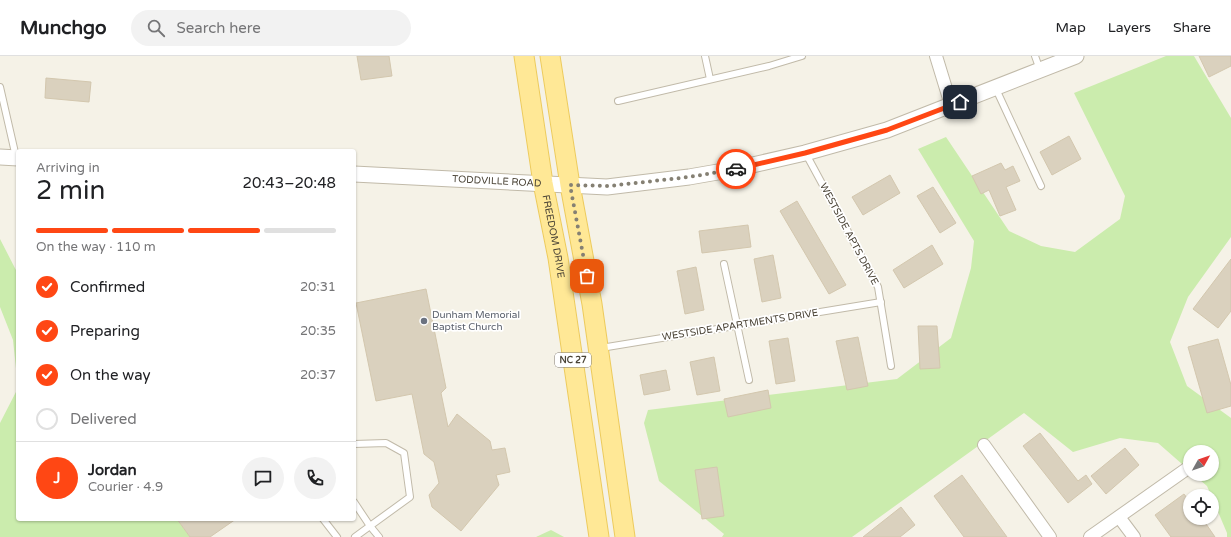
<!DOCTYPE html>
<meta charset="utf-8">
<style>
body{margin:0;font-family:"Varela Round",sans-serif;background:#f2f2f2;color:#202124;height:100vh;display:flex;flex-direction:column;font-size:15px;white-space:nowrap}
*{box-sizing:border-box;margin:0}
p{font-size:13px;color:#757577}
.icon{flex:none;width:22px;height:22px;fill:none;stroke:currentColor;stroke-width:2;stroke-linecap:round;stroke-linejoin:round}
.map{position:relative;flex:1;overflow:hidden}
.details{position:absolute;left:16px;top:93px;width:340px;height:372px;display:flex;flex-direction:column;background:#fff;border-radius:4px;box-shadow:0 1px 3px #0004}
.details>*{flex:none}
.needle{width:26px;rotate:50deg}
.fabs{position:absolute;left:1183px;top:389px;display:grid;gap:8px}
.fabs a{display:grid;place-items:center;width:36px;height:36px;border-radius:50%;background:#fff;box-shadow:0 1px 3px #0004;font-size:20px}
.pin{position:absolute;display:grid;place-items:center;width:34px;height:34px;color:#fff;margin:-17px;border-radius:8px;box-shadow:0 2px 6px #0006}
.courier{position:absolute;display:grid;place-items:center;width:40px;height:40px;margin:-20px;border:3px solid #ff4714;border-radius:50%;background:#fff;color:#222;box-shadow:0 1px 5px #0007}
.summary em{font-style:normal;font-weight:600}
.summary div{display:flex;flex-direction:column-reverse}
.summary{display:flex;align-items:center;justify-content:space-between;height:68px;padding:0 20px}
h1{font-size:26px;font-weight:600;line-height:30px}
.bar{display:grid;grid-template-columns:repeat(4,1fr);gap:6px 4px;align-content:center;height:48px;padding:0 20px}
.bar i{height:5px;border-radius:3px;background:#e0e0e0}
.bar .current{background:#ff4714}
.bar p{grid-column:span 4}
.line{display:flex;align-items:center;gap:10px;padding:0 20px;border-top:1px solid #e0e0e0}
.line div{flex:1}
.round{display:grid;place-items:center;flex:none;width:42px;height:42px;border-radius:21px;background:#f2f2f2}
ol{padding:0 20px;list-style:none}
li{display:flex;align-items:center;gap:12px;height:44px}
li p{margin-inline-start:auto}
li .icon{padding:4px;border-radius:50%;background:#ff4714;color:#fff;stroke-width:4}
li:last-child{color:#757577}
li i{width:22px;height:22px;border:2px solid #e0e0e0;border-radius:50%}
header{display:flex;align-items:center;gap:24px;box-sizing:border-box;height:56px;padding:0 20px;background:#fff;border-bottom:1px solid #e0e0e0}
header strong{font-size:19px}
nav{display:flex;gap:22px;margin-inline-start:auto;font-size:14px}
.search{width:280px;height:36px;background:#f2f2f2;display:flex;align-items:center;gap:10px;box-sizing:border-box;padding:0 14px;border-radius:22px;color:#757577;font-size:15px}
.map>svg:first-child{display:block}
.green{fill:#cbecad}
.building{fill:#dad1be;stroke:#d3c7ae}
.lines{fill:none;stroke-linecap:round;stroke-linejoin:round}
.service-casing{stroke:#c1baa9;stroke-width:8}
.minor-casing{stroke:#c1baa9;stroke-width:14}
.tertiary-casing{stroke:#c1baa9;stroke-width:17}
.primary-casing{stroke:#edcb5d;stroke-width:21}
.service{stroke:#fff;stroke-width:6}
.minor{stroke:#fff;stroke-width:12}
.tertiary{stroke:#fff;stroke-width:15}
.primary{stroke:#ffe896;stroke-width:19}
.done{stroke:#858073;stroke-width:4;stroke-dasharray:0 7.2}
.route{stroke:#ff4714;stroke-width:5}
.worship-dot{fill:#6b7280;stroke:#fff;stroke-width:1.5}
.labels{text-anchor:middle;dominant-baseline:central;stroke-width:3.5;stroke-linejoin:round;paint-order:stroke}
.shield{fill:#fff;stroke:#807b72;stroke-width:1}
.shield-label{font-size:9px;font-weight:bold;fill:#494235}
.street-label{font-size:10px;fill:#494235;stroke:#fff}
.worship-label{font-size:10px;fill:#5b616d;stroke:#fff;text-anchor:start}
</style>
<header>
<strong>Munchgo</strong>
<div class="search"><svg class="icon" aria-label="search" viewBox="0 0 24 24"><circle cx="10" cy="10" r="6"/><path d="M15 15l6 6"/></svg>Search here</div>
<nav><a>Map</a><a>Layers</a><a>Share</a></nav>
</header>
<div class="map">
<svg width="1231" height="481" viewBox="0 0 1231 481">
<rect width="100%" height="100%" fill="#f5f2e7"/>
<g class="green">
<path d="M1166 0H1194L1231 62V181L1188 241 1170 286 1187 330 1231 362V481H1227V477L1207 430 1193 418H1212V396H1190V415L1158 387 1120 382 1073 396 1024 357 852 481H722L724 478 659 425 644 367 648 354 897 323 951 282 971 212 974 185 918 93 946 81 1009 175 1041 190 1075 196 1120 163 1125 140 1074 37Z"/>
<path d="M0 183 18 218V331L13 284 0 251Z"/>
<path d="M18 332V463H177L190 481H0V367Z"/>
<path d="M551 474 564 481H536Z"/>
</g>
<g class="building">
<path d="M357 0H389L392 20 361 24Z"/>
<path d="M1199 0H1231V10L1209 21Z"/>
<path d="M46 22 91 26 89 46 45 42Z"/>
<path d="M1069 80 1081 103 1052 119 1040 96Z"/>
<path d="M1001 107 1005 114 1013 110 1020 125 1006 131 1016 154 1000 160 989 134 981 138 972 120Z"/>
<path d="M890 119 900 137 863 159 852 141Z"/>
<path d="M933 131 956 167 940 177 917 140Z"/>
<path d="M797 145 846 229 829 238 780 155Z"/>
<path d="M748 169 751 191 702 197 699 175Z"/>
<path d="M932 189 943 208 904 232 893 214Z"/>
<path d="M773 199 781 242 762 246 754 203Z"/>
<path d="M1231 203V255L1218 272 1193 253Z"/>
<path d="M696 211 704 254 685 258 677 215Z"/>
<path d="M426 233 446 332 441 337 448 371 457 358 490 385 492 394 505 392 510 416 496 419 499 429 461 475 432 451 429 439 439 427 434 406 424 398 412 338 376 345 356 247Z"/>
<path d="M918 270H937L940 312 920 313Z"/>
<path d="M858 281 868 330 847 334 836 285Z"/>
<path d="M788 282 795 325 776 328 769 285Z"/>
<path d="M1218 283 1231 329V350L1207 357 1188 291Z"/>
<path d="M714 301 720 335 697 339 690 306Z"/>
<path d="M666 314 670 334 644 339 640 319Z"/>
<path d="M768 334 771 352 728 361 724 343Z"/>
<path d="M1040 377 1078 425 1086 419 1092 428 1068 447 1023 390Z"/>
<path d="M1125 392 1139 409 1106 438 1091 420Z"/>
<path d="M717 411 724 460 702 463 695 414Z"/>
<path d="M962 419 1007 481H964L934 440Z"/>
<path d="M1184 438 1190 446V462H1202L1215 481H1171L1155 459Z"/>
<path d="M901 451 915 469 900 481H863Z"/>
<path d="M177 463H236L210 481H190Z"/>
</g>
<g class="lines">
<g class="service-casing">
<g id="service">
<path d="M705 0 710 23"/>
<path d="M1035 0 1040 14"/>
<path d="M0 31 16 101"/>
<path d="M996 33 1041 130"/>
<path d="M618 45 769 10 802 0"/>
<path d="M806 98 878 231 891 310"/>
<path d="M724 208 749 324"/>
<path d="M601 292 881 246"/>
<path d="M354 388 386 387 404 397 410 441 370 470 379 481"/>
<path d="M354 446 370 470 355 481"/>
<path d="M323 463 337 481"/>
</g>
</g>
<g class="minor-casing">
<g id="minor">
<path d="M936 0 951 49"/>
<path d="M984 389 1050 481"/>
<path d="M1119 461 1134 481"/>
<path d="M1090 481 1188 412"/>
</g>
</g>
<g class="tertiary-casing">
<g id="tertiary">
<path d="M0 101 18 102"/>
<path id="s1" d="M354 118 607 131 689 121 735 113 805 97 887 74 1076 0"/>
</g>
</g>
<g class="primary-casing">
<g id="primary">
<path id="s2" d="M524 0 543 127 558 202 599 481"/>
<path d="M550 0 570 129 592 248 625 481"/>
</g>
</g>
<use href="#service" class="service"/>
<use href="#minor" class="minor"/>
<use href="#tertiary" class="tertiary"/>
<use href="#primary" class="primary"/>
</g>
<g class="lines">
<path class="done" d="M587 220 570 129 609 130 689 121 736 113"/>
<path class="route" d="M736 113 805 97 887 74 960 46"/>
</g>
<circle class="worship-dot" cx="424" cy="265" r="4"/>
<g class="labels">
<rect class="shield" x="555" y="297" width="36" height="14" rx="3"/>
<g class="shield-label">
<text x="573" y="304">NC 27</text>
</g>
<g class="street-label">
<text stroke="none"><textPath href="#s1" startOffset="143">TODDVILLE ROAD</textPath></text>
<text transform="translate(849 178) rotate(62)">WESTSIDE APTS DRIVE</text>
<text stroke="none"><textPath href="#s2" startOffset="183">FREEDOM DRIVE</textPath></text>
<text transform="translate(740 269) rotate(-9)">WESTSIDE APARTMENTS DRIVE</text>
</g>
<g class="worship-label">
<text x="432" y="259">Dunham Memorial<tspan x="432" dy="12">Baptist Church</tspan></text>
</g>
</g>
</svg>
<div class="fabs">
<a><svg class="needle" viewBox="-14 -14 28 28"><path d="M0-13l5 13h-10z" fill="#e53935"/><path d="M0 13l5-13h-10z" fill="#757577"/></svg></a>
<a><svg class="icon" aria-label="locate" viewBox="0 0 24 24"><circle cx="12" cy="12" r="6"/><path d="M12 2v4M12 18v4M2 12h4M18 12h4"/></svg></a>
</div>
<div class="pin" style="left:587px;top:220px;background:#ea580c"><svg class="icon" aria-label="bag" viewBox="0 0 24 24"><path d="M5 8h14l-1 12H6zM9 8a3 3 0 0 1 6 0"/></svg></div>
<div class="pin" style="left:960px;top:46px;background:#1f2937"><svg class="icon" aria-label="home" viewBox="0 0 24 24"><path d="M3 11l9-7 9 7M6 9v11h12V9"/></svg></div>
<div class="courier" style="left:736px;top:113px"><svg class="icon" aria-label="car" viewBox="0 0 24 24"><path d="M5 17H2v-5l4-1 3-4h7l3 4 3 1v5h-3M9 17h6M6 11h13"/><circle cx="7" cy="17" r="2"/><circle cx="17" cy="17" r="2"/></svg></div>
<section class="details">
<div class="summary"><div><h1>2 min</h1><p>Arriving in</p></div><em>20:43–20:48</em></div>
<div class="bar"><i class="current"></i><i class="current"></i><i class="current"></i><i></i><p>On the way · 110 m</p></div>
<ol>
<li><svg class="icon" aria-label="check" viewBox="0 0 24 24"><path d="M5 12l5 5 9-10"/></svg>Confirmed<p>20:31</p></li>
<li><svg class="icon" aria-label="check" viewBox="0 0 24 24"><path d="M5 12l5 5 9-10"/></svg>Preparing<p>20:35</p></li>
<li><svg class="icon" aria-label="check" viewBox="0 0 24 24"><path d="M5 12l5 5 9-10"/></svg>On the way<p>20:37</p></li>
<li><i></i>Delivered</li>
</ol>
<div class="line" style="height:72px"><b class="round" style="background:#ff4714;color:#fff">J</b><div><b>Jordan</b><p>Courier · 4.9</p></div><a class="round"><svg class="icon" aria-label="chat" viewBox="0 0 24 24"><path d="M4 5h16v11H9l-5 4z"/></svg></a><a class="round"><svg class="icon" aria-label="phone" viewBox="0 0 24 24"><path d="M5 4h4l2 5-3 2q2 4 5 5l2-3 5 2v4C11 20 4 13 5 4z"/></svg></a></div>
</section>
</div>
